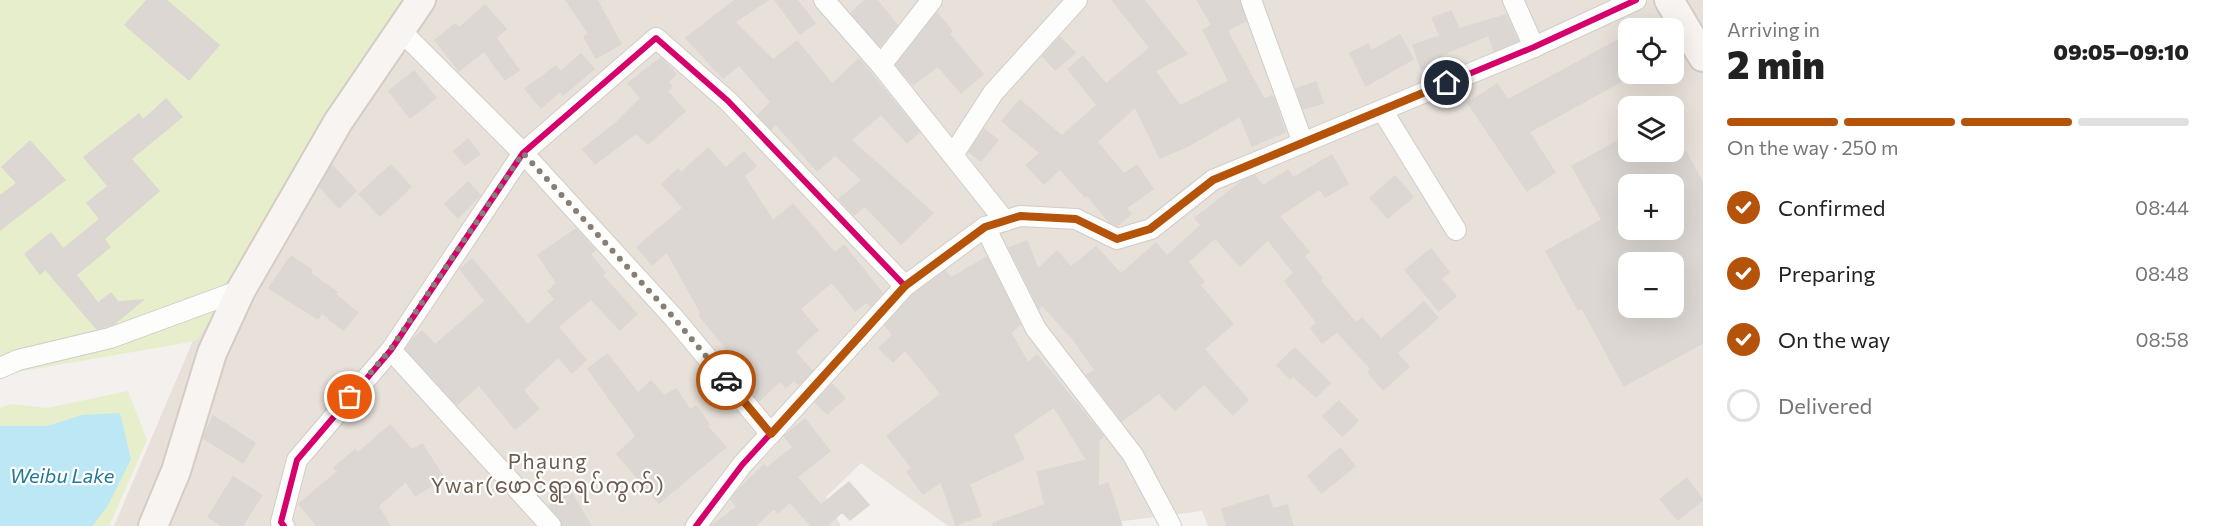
<!DOCTYPE html>
<meta charset="utf-8">
<style>
body{margin:0;font-family:Commissioner,"Noto Sans Myanmar",sans-serif;background:#f2f2f2;color:#222;height:100vh;display:flex;flex-direction:column;font-size:22px;white-space:nowrap}
*{box-sizing:border-box;margin:0}
p{font-size:20px;color:#767676}
.icon{flex:none;width:33px;height:33px;fill:none;stroke:currentColor;stroke-width:2;stroke-linecap:round;stroke-linejoin:round}
.map{position:relative;flex:1;overflow:hidden}
.panel{display:flex;flex-direction:column;background:#fff;width:510px}
.panel>*{flex:none}
.fabs{position:absolute;left:1618px;top:18px;display:grid;gap:12px}
.fabs a{display:grid;place-items:center;width:66px;height:66px;border-radius:12px;background:#fff;box-shadow:0 6px 24px #0002;font-size:30px}
.pin{position:absolute;display:grid;place-items:center;width:51px;height:51px;color:#fff;margin:-26px;border:3px solid #fff;border-radius:50%;box-shadow:0 2px 6px #0007}
.courier{position:absolute;display:grid;place-items:center;width:60px;height:60px;margin:-30px;border:4px solid #b45309;border-radius:50%;background:#fff;color:#222;box-shadow:0 2px 8px #0007}
.head em{font-style:normal;font-weight:800}
.head div{display:flex;flex-direction:column-reverse}
.head{display:flex;align-items:center;justify-content:space-between;height:102px;padding:0 24px}
h1{font-size:39px;font-weight:800;line-height:45px}
.bar{display:grid;grid-template-columns:repeat(4,1fr);gap:9px 6px;align-content:center;height:72px;padding:0 24px}
.bar i{height:8px;border-radius:4px;background:#e0e0e0}
.bar .on{background:#b45309}
.bar p{grid-column:span 4}
ol{padding:0 24px;list-style:none}
li{display:flex;align-items:center;gap:18px;height:66px}
li p{margin-inline-start:auto}
li .icon{padding:6px;border-radius:50%;background:#b45309;color:#fff;stroke-width:4}
li:last-child{color:#767676}
li i{width:33px;height:33px;border:3px solid #e0e0e0;border-radius:50%}
main{display:flex;flex:1;min-height:0}
.map>svg:first-child{display:block}
.residential{fill:#e8e1da;fill-rule:evenodd}
.green{fill:#e7eecc}
.water{fill:#bbe8f4}
.building{fill:#dcd7d3;stroke:#dcd7d3;stroke-width:1.5;fill-rule:evenodd}
.lines{fill:none;stroke-linecap:round;stroke-linejoin:round}
.street-casing{stroke:#d0ccc9;stroke-width:22}
.secondary-casing{stroke:#d5cdc5;stroke-width:32}
.street{stroke:#fdfdfc;stroke-width:20}
.secondary{stroke:#f7f4f1;stroke-width:28}
.cycleway-casing{stroke:#fff;stroke-width:10}
.cycleway{stroke:#d6006c;stroke-width:6}
.done{stroke:#867e77;stroke-width:6;stroke-dasharray:0 10.8}
.route{stroke:#b45309;stroke-width:8}
.labels{text-anchor:middle;dominant-baseline:central;stroke-width:4.5;stroke-linejoin:round;paint-order:stroke}
.water-label{font-size:20px;font-style:italic;fill:#217a96;stroke:#fff}
.quarter-label{font-size:21px;letter-spacing:1.5px;fill:#6f5b4e;stroke:#fff}
</style>
<main>
<div class="map">
<svg width="1703" height="526" viewBox="0 0 1703 526">
<rect width="100%" height="100%" fill="#f3f0ed"/>
<path class="residential" d="M352 0H1703V526H1208L1202 511 1085 526H948L861 463 826 497 841 526H114L209 303ZM1629 28H1674V74H1629ZM1629 106H1674V152H1629ZM1629 184H1674V230H1629ZM1629 262H1674V308H1629Z"/>
<g class="green">
<path d="M0 0H435L196 341 0 375Z"/>
<path d="M128 391 147 440 109 526H0V408L11 404 47 408Z"/>
</g>
<path class="water" d="M120 413 131 459 107 507 92 526H0V426H47L82 415Z"/>
<g class="building">
<path d="M147 0H166L219 45 189 80 125 25Z"/>
<path d="M566 0H597L621 44 596 58 584 37 589 34Z"/>
<path d="M735 0H768L735 22 773 60 797 41 832 84 859 59 919 132 907 143 881 114 851 140 933 213 901 244 865 206 854 215 839 199 862 180 835 155 817 171 776 124 771 129 758 115 771 102 739 65 723 78 686 38Z"/>
<path d="M775 0H797L815 23 800 34Z"/>
<path d="M865 0H877L897 25 880 46 851 13Z"/>
<path d="M1112 0H1144L1187 54 1155 71 1180 106 1229 81 1203 30 1212 25 1197 0H1239L1246 21 1227 30 1264 99 1273 96 1285 132 1252 146 1240 116 1188 146 1160 158 1135 107 1097 142 1124 174 1137 165 1153 189 1126 208 1131 214 1117 226 1109 222 1087 195 1085 197 1060 169 1044 184 1026 165 1040 153 1002 121 1020 100 1062 136 1097 105 1068 69 1083 56 1106 84 1150 48Z"/>
<path d="M485 5 506 29 496 38 519 70 505 80 484 51 459 71 435 40 455 24 459 28Z"/>
<path d="M1451 11 1459 29 1506 15 1518 41 1494 51 1489 35 1441 55 1443 62 1421 69 1413 45 1440 36 1432 18Z"/>
<path d="M937 13 952 31 949 34 983 74 961 93 938 66 913 85 896 65Z"/>
<path d="M1629 34V77L1529 132 1555 172 1527 191 1468 103 1497 84 1508 100Z"/>
<path d="M1400 35 1413 59 1366 86 1350 53 1368 44 1371 51Z"/>
<path d="M1060 37 1075 53 1055 70 1043 56Z"/>
<path d="M581 54 594 69 563 95 560 91 541 108 525 89 556 66 560 72Z"/>
<path d="M661 58 676 74 668 82 672 87 667 91 685 111 648 144 636 133 595 164 583 149 617 122 641 98 628 83Z"/>
<path d="M414 71 436 98 410 118 389 91Z"/>
<path d="M1316 82 1323 103 1303 109 1296 89Z"/>
<path d="M166 99 182 117 131 159 159 191 104 239 110 247 76 275 98 303 111 293 118 302 143 300 114 324 97 329 45 269 40 274 25 254 51 233 63 249 100 219 87 203 108 186 84 157 139 114 143 120Z"/>
<path d="M984 129 998 140 981 161 969 152Z"/>
<path d="M1629 135V152H1686L1703 183V343L1624 386 1582 308 1578 310 1546 251 1602 220 1572 166ZM1629 184H1674V230H1629ZM1629 262H1674V308H1629Z"/>
<path d="M468 139 480 154 465 165 454 151Z"/>
<path d="M30 141 65 180 0 230V196L17 183 2 167Z"/>
<path d="M708 148 726 168 744 152 756 166 744 176 773 221 793 204 835 253 844 245 882 293 870 306 867 302 855 311 832 282 800 309 818 330 795 352 812 371 799 385 794 380 786 387 780 381 759 401 723 357 729 352 699 315 701 313 667 252 652 265 637 247 683 208 662 184 678 169 681 173Z"/>
<path d="M1332 155 1348 184 1325 197 1320 189 1279 216 1309 252 1304 256 1322 278 1320 280 1356 323 1362 318 1381 339 1424 302 1438 318 1397 353 1409 367 1383 390 1368 372 1371 369 1337 332 1322 343 1311 328 1317 323 1285 281 1294 273 1268 240 1240 266 1215 238 1188 262 1204 282 1200 285 1233 324 1204 349 1248 400 1233 415 1204 384 1175 410 1159 393 1122 421 1087 375 1095 370 1073 339 1042 305 1039 308 1009 248 1027 241 1038 269 1057 251 1071 267 1096 247 1121 274 1156 243 1167 256 1201 225 1195 218 1244 180 1255 176 1263 186 1288 170 1293 178Z"/>
<path d="M332 165 356 191 339 208 320 187Z"/>
<path d="M391 165 411 187 380 216 359 194Z"/>
<path d="M1395 176 1413 197 1388 218 1370 198Z"/>
<path d="M468 182 480 195 458 218 445 204Z"/>
<path d="M576 229 595 250 590 254 605 273 602 275 637 314 620 330 591 299 558 327 586 360 572 373 558 357 523 390 539 409 515 429 479 385 457 405 406 349 412 340 422 331 435 345 485 301 460 269 472 259 528 325 555 299 548 291 557 283 538 255Z"/>
<path d="M1431 249 1449 272 1441 279 1456 296 1439 311 1405 270Z"/>
<path d="M291 256 312 270 310 273 337 292 335 294 358 313 343 330 322 313 318 319 269 288Z"/>
<path d="M987 257 1020 324 1011 333 1028 363 1037 355 1103 436 1099 440 1098 487 1108 483 1122 526H994L993 523 1045 505 1037 472 1087 460 1054 407 1013 435 1024 459 969 484 981 516 956 525 941 482 923 494 907 472 912 468 887 436 941 394 905 350 893 362 879 348 893 335 885 325 913 295 945 271 951 278Z"/>
<path d="M1295 348 1330 383 1316 397 1293 376 1290 379 1277 365Z"/>
<path d="M607 354 638 393 651 381 664 396 676 389 690 410 696 406 709 424 706 425 726 447 659 503 617 454 636 436 588 369Z"/>
<path d="M832 384 845 398 827 414 815 402Z"/>
<path d="M1339 401 1358 421 1342 436 1323 416Z"/>
<path d="M213 416 255 443 243 463 203 438Z"/>
<path d="M805 419 830 451 797 477 821 505 849 482 869 505 850 520 842 512 827 526H811L790 502 778 513 774 508 755 526H711L737 507 731 500 739 489 764 465 767 468 793 447 784 436Z"/>
<path d="M390 425 412 450 422 444 444 478 415 496 406 481 378 506 390 526H317L299 504 338 471 334 468 355 450 358 453Z"/>
<path d="M1340 448 1355 466 1322 493 1308 476Z"/>
<path d="M233 477 262 495 242 526H222L208 517Z"/>
<path d="M1687 478 1703 500 1678 520 1660 499Z"/>
<path d="M571 492 591 526H563L560 518 549 506Z"/>
<path d="M1268 495 1273 509 1287 505 1293 526H1227L1222 509Z"/>
</g>
<g class="lines">
<g class="street-casing">
<g id="street">
<path d="M824 0 881 65 1005 221"/>
<path d="M1251 0 1303 143"/>
<path d="M1513 0 1534 47"/>
<path d="M400 30 523 153 674 318 771 434"/>
<path d="M881 65 932 0"/>
<path d="M1382 110 1456 230"/>
<path d="M953 155 993 93 1077 0"/>
<path d="M985 227 1036 329 1133 455 1171 526"/>
<path d="M391 350 551 526"/>
<path d="M0 368 18 360 110 338 241 290"/>
<path d="M284 526 281 522 297 460 391 350 523 153 656 38 728 101 905 286"/>
<path d="M696 526 742 465 905 286 985 227 1020 216 1076 219 1117 239 1151 229 1213 180 1534 47 1636 0"/>
</g>
</g>
<g class="secondary-casing">
<g id="secondary">
<path d="M1669 0 1703 57"/>
<path d="M153 526 176 471 212 353 241 290 338 122 421 0"/>
</g>
</g>
<use href="#street" class="street"/>
<use href="#secondary" class="secondary"/>
<g class="cycleway-casing">
<g id="cycleway">
<path d="M284 526 281 522 297 460 391 350 523 153 656 38 728 101 905 286"/>
<path d="M696 526 742 465 905 286 985 227 1020 216 1076 219 1117 239 1151 229 1213 180 1534 47 1636 0"/>
</g>
</g>
<use href="#cycleway" class="cycleway"/>
</g>
<g class="lines">
<path class="done" d="M350 397 390 350 523 153 674 318 726 380"/>
<path class="route" d="M726 380 771 434 905 286 985 227 1020 216 1076 219 1117 239 1150 229 1213 180 1447 83"/>
</g>
<g class="labels">
<g class="water-label">
<text x="62" y="475">Weibu Lake</text>
</g>
<g class="quarter-label">
<text x="548" y="460">Phaung<tspan x="548" dy="24">Ywar(ဖောင်ရွာရပ်ကွက်)</tspan></text>
</g>
</g>
</svg>
<div class="fabs">
<a><svg class="icon" aria-label="locate" viewBox="0 0 24 24"><circle cx="12" cy="12" r="6"/><path d="M12 2v4M12 18v4M2 12h4M18 12h4"/></svg></a>
<a><svg class="icon" aria-label="layers" viewBox="0 0 24 24"><path d="M12 4l9 5-9 5-9-5zM3 14l9 5 9-5"/></svg></a>
<a>+</a>
<a>−</a>
</div>
<div class="pin" style="left:350px;top:397px;background:#ea580c"><svg class="icon" aria-label="bag" viewBox="0 0 24 24"><path d="M5 8h14l-1 12H6zM9 8a3 3 0 0 1 6 0"/></svg></div>
<div class="pin" style="left:1447px;top:83px;background:#1f2937"><svg class="icon" aria-label="home" viewBox="0 0 24 24"><path d="M3 11l9-7 9 7M6 9v11h12V9"/></svg></div>
<div class="courier" style="left:726px;top:380px"><svg class="icon" aria-label="car" viewBox="0 0 24 24"><path d="M5 17H2v-5l4-1 3-4h7l3 4 3 1v5h-3M9 17h6M6 11h13"/><circle cx="7" cy="17" r="2"/><circle cx="17" cy="17" r="2"/></svg></div>
</div>
<section class="panel">
<div class="head"><div><h1>2 min</h1><p>Arriving in</p></div><em>09:05–09:10</em></div>
<div class="bar"><i class="on"></i><i class="on"></i><i class="on"></i><i></i><p>On the way · 250 m</p></div>
<ol>
<li><svg class="icon" aria-label="check" viewBox="0 0 24 24"><path d="M5 12l5 5 9-10"/></svg>Confirmed<p>08:44</p></li>
<li><svg class="icon" aria-label="check" viewBox="0 0 24 24"><path d="M5 12l5 5 9-10"/></svg>Preparing<p>08:48</p></li>
<li><svg class="icon" aria-label="check" viewBox="0 0 24 24"><path d="M5 12l5 5 9-10"/></svg>On the way<p>08:58</p></li>
<li><i></i>Delivered</li>
</ol>
</section>
</main>
